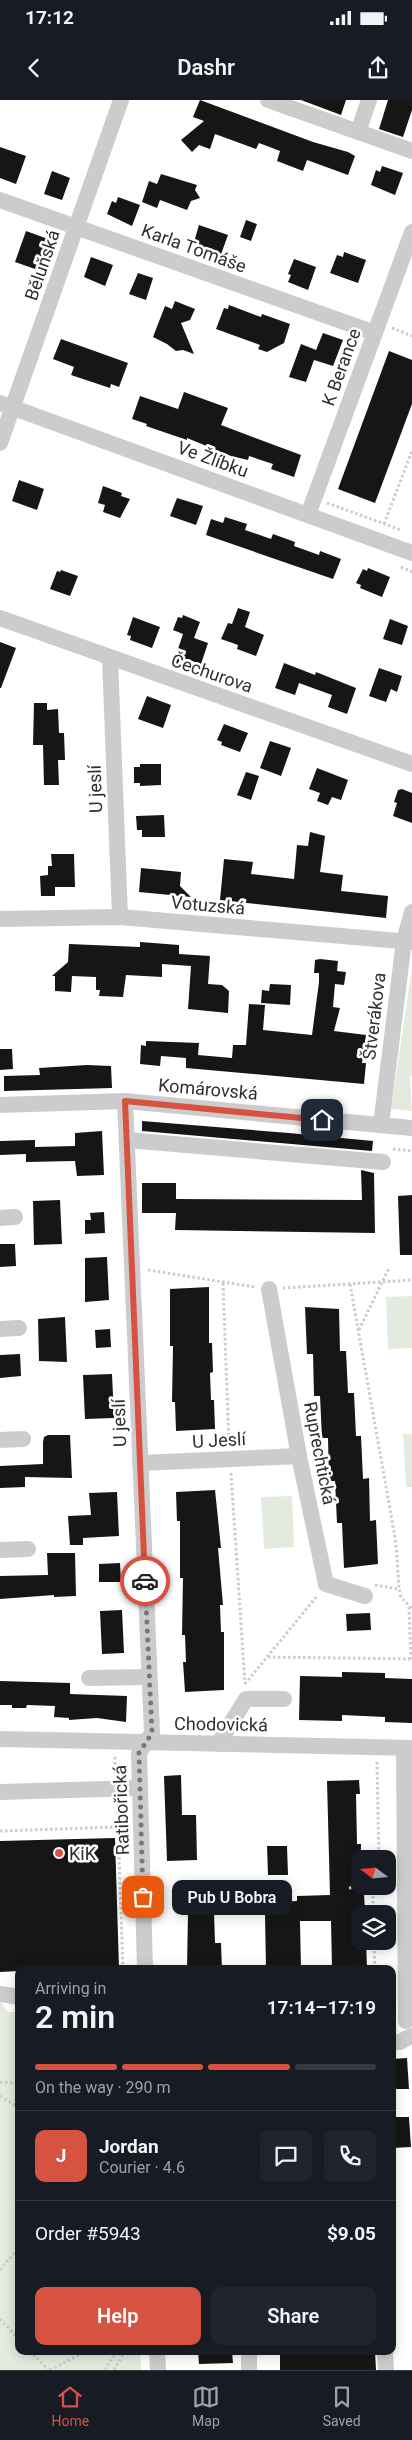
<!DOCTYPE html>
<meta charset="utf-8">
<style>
body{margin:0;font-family:Roboto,sans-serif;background:#20242c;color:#f1f3f6;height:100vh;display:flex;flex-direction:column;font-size:19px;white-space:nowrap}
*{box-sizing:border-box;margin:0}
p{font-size:16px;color:#9ea1a6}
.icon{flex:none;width:28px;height:28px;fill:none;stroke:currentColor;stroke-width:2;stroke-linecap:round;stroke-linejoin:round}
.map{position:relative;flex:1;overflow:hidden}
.sheet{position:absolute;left:15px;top:1865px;width:381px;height:390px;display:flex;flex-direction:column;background:#171b24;border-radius:10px;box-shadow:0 2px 12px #0003}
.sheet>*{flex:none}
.needle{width:32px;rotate:286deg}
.controls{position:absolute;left:351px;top:1750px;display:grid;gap:10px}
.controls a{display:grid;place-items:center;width:45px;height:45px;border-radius:10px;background:#171b24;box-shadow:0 2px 12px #0003;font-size:25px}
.pin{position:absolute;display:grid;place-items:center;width:42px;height:42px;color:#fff;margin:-21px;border-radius:10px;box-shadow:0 2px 8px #0006}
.courier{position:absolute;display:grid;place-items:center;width:50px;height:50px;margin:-25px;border:4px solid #d75341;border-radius:50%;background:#fff;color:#222;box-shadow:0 1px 6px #0007}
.bubble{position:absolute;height:35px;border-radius:10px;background:#171b24;box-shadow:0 2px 12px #0003;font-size:16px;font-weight:600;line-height:35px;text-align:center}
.headline em{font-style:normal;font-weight:600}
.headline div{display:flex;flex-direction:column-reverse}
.headline{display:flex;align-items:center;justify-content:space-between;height:85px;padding:0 20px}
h1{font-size:32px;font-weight:600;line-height:38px}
.bar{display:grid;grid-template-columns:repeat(4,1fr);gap:8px 5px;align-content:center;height:60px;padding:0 20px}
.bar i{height:6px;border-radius:4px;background:#363941}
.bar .active{background:#d75341}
.bar p{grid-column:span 4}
.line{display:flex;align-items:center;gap:12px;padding:0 20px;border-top:1px solid #363941}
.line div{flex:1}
.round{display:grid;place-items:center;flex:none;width:52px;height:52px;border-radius:10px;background:#20242c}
.button{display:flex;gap:10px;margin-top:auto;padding:10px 20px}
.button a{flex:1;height:58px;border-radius:10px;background:#d75341;color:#fff;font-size:20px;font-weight:600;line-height:58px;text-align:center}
.button a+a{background:#20242c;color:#f1f3f6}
.status{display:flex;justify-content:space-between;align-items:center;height:35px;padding:0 25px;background:#171b24;direction:ltr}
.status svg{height:14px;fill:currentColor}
header{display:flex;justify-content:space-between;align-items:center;height:65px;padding:0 20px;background:#171b24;font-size:22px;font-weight:600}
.tab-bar{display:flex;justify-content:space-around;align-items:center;height:70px;border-top:1px solid #363941;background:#171b24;font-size:14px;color:#9ea1a6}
.tab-bar a{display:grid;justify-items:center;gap:2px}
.tab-bar .active{color:#d75341}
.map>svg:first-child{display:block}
.green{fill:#e3ebdf}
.building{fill:#161616}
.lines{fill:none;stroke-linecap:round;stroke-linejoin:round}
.path{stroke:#ccc;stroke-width:3;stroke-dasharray:2.5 2.5;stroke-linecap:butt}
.minor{stroke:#ccc;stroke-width:16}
.done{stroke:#787878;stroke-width:5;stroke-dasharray:0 9}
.route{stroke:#d75341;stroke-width:6}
.poi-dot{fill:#d75341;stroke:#fff;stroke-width:2}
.labels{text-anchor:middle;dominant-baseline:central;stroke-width:5;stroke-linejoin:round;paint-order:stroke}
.street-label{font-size:18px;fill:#2f2f2f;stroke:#fff}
.poi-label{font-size:18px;fill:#2f2f2f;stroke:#fff;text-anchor:start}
</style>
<div class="status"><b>17:12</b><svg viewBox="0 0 49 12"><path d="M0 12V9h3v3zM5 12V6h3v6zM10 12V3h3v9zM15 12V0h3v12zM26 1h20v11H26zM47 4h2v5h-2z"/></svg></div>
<header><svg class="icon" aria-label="back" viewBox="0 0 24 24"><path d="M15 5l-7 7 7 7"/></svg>Dashr<svg class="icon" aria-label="share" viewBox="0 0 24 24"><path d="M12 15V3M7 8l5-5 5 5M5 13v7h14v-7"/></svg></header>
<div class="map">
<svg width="412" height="2270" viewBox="0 0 412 2270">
<rect width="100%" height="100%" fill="#fff"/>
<g class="green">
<path d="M412 868V976L410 977 412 1011 391 1009Z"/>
<path d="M412 1196V1248L388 1249 386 1197Z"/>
<path d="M403 1334H412V1387H406Z"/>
<path d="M292 1396 294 1447 264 1449 261 1397Z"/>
<path d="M0 1901 8 1912H19V2251H140L141 2270H0Z"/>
</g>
<g class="building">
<path d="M200 0 313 42 348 52 355 56 348 75 307 60 303 71 277 61 280 51 259 43 256 49 215 34 210 49 199 45 192 52 181 40 204 21 193 17Z"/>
<path d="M301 0H346L341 15Z"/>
<path d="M388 0H412V10L403 37 379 29Z"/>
<path d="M0 47 26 56 16 84 0 78Z"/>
<path d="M382 66 403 73 395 95 371 85 376 70 380 72Z"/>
<path d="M52 71 70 78 62 100 44 94Z"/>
<path d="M161 74 197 85 195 90 200 98 191 101 187 110 160 100 157 108 142 102 149 81 157 84Z"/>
<path d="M118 97 140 105 132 126 107 114 112 101 116 103Z"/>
<path d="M246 120 257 124 251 141 240 137Z"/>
<path d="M199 125 228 135 220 157 198 149 199 144 194 142Z"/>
<path d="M26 131 48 139 38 170 15 162Z"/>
<path d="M344 152 366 160 358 183 330 173 337 155 343 157Z"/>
<path d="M91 157 113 165 105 186 84 177Z"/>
<path d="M294 159 316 167 308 190 288 182 291 175 288 174Z"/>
<path d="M138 173 153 178 146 200 129 194Z"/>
<path d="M175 201 195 209 190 220 181 223 194 254 183 250 176 251 167 244 153 237 165 206 172 209Z"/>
<path d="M229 205 261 217 262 214 290 224 284 243 267 252 258 249 260 245 216 229 224 208 228 209Z"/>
<path d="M323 233 343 240 333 266 314 260 306 282 289 277 301 244 316 250Z"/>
<path d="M61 239 128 263 119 287 111 284 110 288 71 275 74 267 53 259Z"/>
<path d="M389 251 412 260V304L375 403 338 389Z"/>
<path d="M184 292 228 308 221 325 301 355 294 377 271 369 273 364 249 356 248 360 231 356 187 338V340L146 326 147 324 132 319 140 296 178 309Z"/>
<path d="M19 380 44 389 37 410 12 401Z"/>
<path d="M103 386 122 393 121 396 130 399 120 418 103 412 105 405 98 403Z"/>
<path d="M177 398 203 406 196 425 170 416Z"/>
<path d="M225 417 247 424 245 430 271 439 273 434 295 442 294 446 319 455 320 451 341 459 333 479 206 435 211 419 223 423Z"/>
<path d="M368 468 390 477 382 497 360 488 361 485 356 483 363 469 367 471Z"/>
<path d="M61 470 78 476 70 496 50 489 57 471 60 472Z"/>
<path d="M238 508 250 512 245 527 264 535 256 556 237 549 238 545 221 539 228 523 232 524Z"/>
<path d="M183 515 200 522 194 538 208 543 201 564 186 559 183 567 173 564 183 534 173 530 178 517 182 518Z"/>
<path d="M133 517 160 527 152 548 130 540 131 536 127 535Z"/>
<path d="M390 519 408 526 402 545 383 539Z"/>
<path d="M0 542 16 548 1 588H0Z"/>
<path d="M284 563 315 575 316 572 356 588 347 614 328 607 332 595 299 583 295 595 275 588Z"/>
<path d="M379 568 402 576 397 592 391 589 386 602 369 596Z"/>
<path d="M147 596 171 605 163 628 138 619Z"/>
<path d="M34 603H47V610L58 609 59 633H64L65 660H58L59 685H44L43 645H33Z"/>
<path d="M224 624 248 633 240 652 221 645 222 642 217 640Z"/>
<path d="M270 641 291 648 281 676 260 668Z"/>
<path d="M140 664H161V685L140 686V683H134V667H140Z"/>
<path d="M317 668 348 680 341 700 332 697 328 705 317 701 320 693 309 689Z"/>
<path d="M246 672 259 676 251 700 237 695Z"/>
<path d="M402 689 412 693V723L393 716 397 703 394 702 398 690Z"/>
<path d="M164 715 165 737H142V730H137L136 716Z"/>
<path d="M310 732 325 736 320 772 343 775 341 791 388 796 386 818 220 800 224 759 253 762 251 774 294 779 297 745 308 746Z"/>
<path d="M51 754H74L75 787H55V796H41L40 776 48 775V766H52Z"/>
<path d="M141 768 181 772 180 786 191 797 139 792Z"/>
<path d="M140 842 179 845V854L210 856 208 884 222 885 229 891 228 913 188 909 191 866 162 864V877L126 875 123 897 99 896 100 890H96V877L72 876 71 892 55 891V876H52L68 862 69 844 140 847Z"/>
<path d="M320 859 338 861 337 871 346 872 344 885 335 884 333 907 340 908 334 931 366 935 362 963H366L364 984 186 968V958L161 956 160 966 140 964 141 945 146 946V941L199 943 198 955 232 958 233 945H246L249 904 265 905 263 930 312 935 319 882V873H314L315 860Z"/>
<path d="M270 884 291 885 290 905 261 903 262 890 269 891Z"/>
<path d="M0 949H12L13 969 0 970Z"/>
<path d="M87 965 111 966 112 988 4 991V976L40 975 39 968Z"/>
<path d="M142 1021 289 1033 373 1041 372 1051 142 1031Z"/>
<path d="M102 1031 104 1075 77 1076 75 1061 26 1062V1054L0 1055V1041L35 1040V1047L75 1046V1033Z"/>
<path d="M361 1070 374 1073 375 1133 175 1130 176 1113H142V1083H176V1099L362 1100Z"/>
<path d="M412 1095V1155H400L398 1096Z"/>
<path d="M60 1100 62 1144 34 1145 33 1101Z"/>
<path d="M104 1112 105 1133 85 1134V1120H91L90 1113Z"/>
<path d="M0 1144H15L16 1166 0 1167Z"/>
<path d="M107 1157 109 1200 85 1202V1158Z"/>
<path d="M209 1187V1243H212L213 1272 210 1273 211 1300H214L215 1329 176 1331 175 1302H172L173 1246H170V1189Z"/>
<path d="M305 1207 339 1209 340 1251H346L348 1293H354L356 1336H361L363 1379 369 1378 370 1421 376 1420 378 1464 344 1468 342 1423H337L335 1381H329L328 1338H322L320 1296H314L313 1254H307Z"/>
<path d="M65 1217 67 1262 39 1261 38 1219Z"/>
<path d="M110 1229 111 1247 96 1248 95 1230Z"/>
<path d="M20 1254 21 1276 0 1278V1255Z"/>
<path d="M112 1274 114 1318 85 1319 83 1275Z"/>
<path d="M48 1335H70L72 1378 25 1377V1387L0 1388V1366L43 1364V1342L44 1337Z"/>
<path d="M215 1390 221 1448H218L223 1505H220L221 1532H224V1590L185 1592 183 1562H186L185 1535H182L183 1478H180V1421H177L176 1392Z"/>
<path d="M117 1392 119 1436 83 1438V1445H70L68 1416 91 1415 89 1393Z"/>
<path d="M47 1453H75L76 1496 54 1497V1495L0 1499V1476L48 1475Z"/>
<path d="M120 1463 121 1482H99V1464Z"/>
<path d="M122 1510 124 1553 102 1554 100 1511Z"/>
<path d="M370 1513 371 1530 347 1531 346 1514Z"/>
<path d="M342 1572 385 1573V1578L412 1579V1623L385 1622V1617L342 1615V1621L299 1620 300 1576 342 1577Z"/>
<path d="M0 1581 70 1583V1594L127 1596 126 1622 97 1618 69 1620V1618L54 1617 55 1606 27 1605 26 1608H12V1605H0Z"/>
<path d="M181 1675 182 1715H196L197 1760 167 1761 164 1676Z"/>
<path d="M359 1680 360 1694H356L357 1744H361L360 1792H364L365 1814H360V1841H366L367 1869H332L331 1821H300L301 1869H266L265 1815H258V1803L297 1801V1796L330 1795 327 1681Z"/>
<path d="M115 1738 119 1868 19 1869V1871L0 1872V1741Z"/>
<path d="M267 1746H287L288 1775H268Z"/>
<path d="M214 1811 215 1843H221L222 1869H187L188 1812Z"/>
<path d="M407 1958 409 1989H392V1959Z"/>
<path d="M392 2017H409L411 2047 392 2048Z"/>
<path d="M198 2251H232L233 2263 199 2264Z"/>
<path d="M280 2251H375L376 2270H280Z"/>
</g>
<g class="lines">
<g class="path">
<path d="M392 228 412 236"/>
<path d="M327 403 401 430"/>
<path d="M384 424 412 351"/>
<path d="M401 467 412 472"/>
<path d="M393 1049 412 1051"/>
<path d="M148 1170 255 1187"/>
<path d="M223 1183 229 1344"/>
<path d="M350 1184 396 1443 399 1489 401 1497 412 1509"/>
<path d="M283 1188 412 1180"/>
<path d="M359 1230 389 1168"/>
<path d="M231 1373 245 1584"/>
<path d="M375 1485 398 1489"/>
<path d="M409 1507 411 1559"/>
<path d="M268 1557 412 1559"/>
<path d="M245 1584 317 1496"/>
<path d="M115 1657V1673"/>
<path d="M377 1662 379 1759"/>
<path d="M117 1702 123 1869"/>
<path d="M0 1731 118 1727"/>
<path d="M373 1786V1814"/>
<path d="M349 1788 372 1786"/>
<path d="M374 1841 375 1869"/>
<path d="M0 1982 19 1983"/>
<path d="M0 1996 16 2006 19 2017"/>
<path d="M0 2170 19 2147"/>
<path d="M0 2219 19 2239"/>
<path d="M30 2251 48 2270"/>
<path d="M50 2270 87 2251"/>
<path d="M105 2270 117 2251"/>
<path d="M114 2270 125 2251"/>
</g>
<g class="minor">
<path d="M268 0 412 51"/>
<path d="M358 32 369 0"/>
<path d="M0 100 375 233"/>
<path d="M0 303 412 453"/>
<path d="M0 343 121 0"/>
<path d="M308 415 412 132"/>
<path d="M0 518 412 664"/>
<path d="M110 559 120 817"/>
<path d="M0 819 120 817 412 842"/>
<path d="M125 1001 152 1633 139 1653 145 1869"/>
<path d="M0 1005 125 1001 412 1028"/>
<path d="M381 1025 404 841 412 812"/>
<path d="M127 1040 383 1062"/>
<path d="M0 1118 15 1117"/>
<path d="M269 1189 299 1356 326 1484 365 1496"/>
<path d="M0 1229 19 1228"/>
<path d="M0 1340 23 1339"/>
<path d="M140 1363 299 1356"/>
<path d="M0 1450 28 1449"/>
<path d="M89 1578 149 1577"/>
<path d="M0 1639 412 1648"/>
<path d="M218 1644 246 1599H284"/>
<path d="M404 1648 406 1921"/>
<path d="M0 1692 140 1688"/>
<path d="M0 1894 19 1897"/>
<path d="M392 1942H400L411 1936"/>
<path d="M157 2251 158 2270"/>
<path d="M249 2251V2270"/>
<path d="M385 2251 386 2270"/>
</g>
</g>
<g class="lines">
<path class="done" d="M143 1797 139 1653 152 1633 145 1481"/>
<path class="route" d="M145 1481 125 1001 322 1020"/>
</g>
<circle class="poi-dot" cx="59" cy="1753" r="5"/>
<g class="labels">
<g class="street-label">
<text transform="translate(194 148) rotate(20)">Karla Tomáše</text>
<text transform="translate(42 165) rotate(-71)">Běluňská</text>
<text transform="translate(341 267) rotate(-70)">K Berance</text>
<text transform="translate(213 359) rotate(20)">Ve Žlíbku</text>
<text transform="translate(212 573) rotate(19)">Čechurova</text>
<text transform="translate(95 689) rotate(-92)">U jeslí</text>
<text transform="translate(208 805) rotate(5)">Votuzská</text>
<text transform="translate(374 916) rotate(-83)">Štverákova</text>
<text transform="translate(208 989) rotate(5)">Komárovská</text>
<text transform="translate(119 1323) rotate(-92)">U jeslí</text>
<text transform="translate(219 1340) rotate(-3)">U Jeslí</text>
<text transform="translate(320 1353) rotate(79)">Ruprechtická</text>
<text transform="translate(221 1624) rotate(1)">Chodovická</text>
<text transform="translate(121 1710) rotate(-92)">Ratibořická</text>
</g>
<g class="poi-label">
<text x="69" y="1753">KiK</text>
</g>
</g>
</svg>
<div class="controls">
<a><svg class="needle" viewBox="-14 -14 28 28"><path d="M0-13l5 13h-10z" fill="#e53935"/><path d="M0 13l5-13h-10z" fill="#9ea1a6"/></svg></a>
<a><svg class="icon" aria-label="layers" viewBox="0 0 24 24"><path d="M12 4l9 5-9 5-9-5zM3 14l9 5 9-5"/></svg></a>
</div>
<div class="pin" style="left:143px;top:1797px;background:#ea580c"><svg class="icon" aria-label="bag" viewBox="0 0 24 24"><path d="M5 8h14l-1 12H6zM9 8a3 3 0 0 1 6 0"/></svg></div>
<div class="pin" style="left:322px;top:1020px;background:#1f2937"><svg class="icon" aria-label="home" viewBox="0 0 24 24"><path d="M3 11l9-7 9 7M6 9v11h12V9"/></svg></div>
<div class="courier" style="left:145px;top:1481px"><svg class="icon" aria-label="car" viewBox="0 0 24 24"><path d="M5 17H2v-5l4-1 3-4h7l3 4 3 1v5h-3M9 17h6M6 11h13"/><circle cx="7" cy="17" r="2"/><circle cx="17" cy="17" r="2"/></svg></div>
<div class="bubble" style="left:172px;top:1780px;width:120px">Pub U Bobra</div>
<section class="sheet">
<div class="headline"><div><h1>2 min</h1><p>Arriving in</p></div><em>17:14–17:19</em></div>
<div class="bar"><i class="active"></i><i class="active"></i><i class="active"></i><i></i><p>On the way · 290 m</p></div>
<div class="line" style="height:90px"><b class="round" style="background:#d75341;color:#fff">J</b><div><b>Jordan</b><p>Courier · 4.6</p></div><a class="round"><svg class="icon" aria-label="chat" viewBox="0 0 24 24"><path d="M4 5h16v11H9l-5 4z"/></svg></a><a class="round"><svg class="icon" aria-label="phone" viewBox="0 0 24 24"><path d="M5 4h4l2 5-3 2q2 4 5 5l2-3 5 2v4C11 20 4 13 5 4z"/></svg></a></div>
<div class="line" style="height:65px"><div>Order #5943</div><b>$9.05</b></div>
<div class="button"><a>Help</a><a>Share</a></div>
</section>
</div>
<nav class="tab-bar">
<a class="active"><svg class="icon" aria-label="home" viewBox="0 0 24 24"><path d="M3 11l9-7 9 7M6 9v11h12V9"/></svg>Home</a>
<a><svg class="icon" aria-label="map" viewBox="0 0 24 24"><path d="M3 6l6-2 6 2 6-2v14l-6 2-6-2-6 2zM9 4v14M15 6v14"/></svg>Map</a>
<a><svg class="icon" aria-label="saved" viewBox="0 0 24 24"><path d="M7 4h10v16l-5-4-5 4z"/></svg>Saved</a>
</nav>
